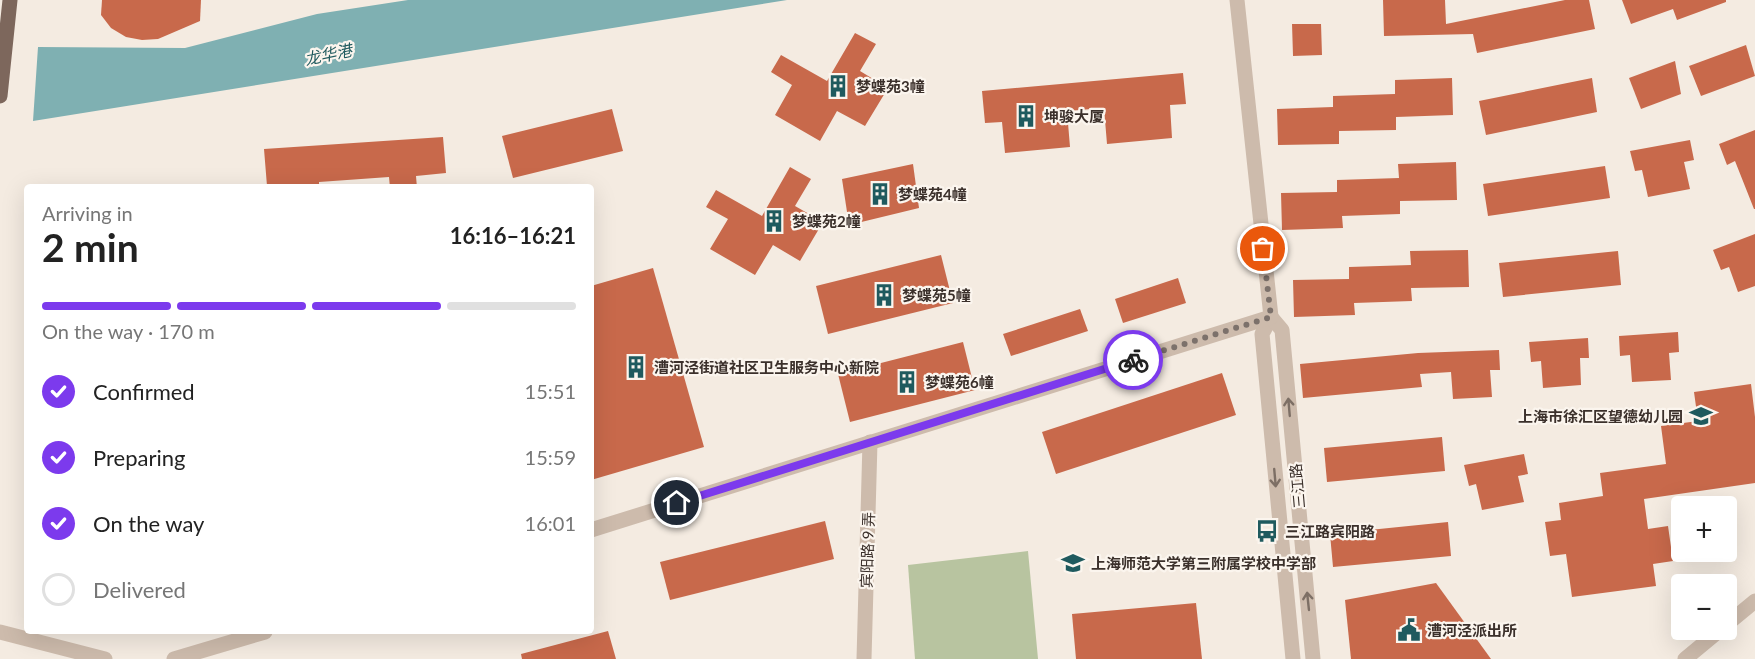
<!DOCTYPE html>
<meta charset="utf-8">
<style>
body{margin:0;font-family:Lato,"Noto Sans SC",sans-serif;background:#f6f6f6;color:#222;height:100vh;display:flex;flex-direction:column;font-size:22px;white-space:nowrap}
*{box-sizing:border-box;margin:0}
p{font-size:20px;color:#767676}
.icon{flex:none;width:33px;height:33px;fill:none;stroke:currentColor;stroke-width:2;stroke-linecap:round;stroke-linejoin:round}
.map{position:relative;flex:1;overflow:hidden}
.side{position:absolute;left:24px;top:184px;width:570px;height:450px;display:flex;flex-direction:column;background:#fff;border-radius:6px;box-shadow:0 6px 24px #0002}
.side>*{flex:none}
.tools{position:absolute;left:1671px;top:496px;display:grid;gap:12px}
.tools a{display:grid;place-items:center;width:66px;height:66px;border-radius:6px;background:#fff;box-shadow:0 6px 24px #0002;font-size:30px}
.pin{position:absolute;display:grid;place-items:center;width:51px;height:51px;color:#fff;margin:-26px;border:3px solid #fff;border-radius:50%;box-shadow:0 2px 6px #0007}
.courier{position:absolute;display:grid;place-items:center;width:60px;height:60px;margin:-30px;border:4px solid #7c3aed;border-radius:50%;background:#fff;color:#222;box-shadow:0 2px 8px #0007}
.summary em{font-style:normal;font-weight:700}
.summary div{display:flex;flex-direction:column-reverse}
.summary{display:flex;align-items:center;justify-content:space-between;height:102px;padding:0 18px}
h1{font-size:39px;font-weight:700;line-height:45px}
.bar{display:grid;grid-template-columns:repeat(4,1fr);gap:9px 6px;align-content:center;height:72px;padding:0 18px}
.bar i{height:8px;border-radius:4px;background:#e0e0e0}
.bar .selected{background:#7c3aed}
.bar p{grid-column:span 4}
ol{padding:0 18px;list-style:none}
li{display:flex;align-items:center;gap:18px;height:66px}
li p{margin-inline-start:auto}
li .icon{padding:6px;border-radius:50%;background:#7c3aed;color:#fff;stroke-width:4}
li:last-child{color:#767676}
li i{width:33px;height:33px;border:3px solid #e0e0e0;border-radius:50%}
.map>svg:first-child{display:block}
.green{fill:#b8c4a0}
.water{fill:#7fb0b2}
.building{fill:#c8694b}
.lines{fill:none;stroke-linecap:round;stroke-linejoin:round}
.minor{stroke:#cdbbac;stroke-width:15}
.primary{stroke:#7d675c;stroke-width:15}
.oneway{stroke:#7d6f65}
.done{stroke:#7c716b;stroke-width:6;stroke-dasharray:0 10.8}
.route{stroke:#7c3aed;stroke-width:8}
.labels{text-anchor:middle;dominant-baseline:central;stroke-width:4.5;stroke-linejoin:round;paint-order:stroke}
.poi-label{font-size:15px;font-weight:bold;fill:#3b302b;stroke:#fbf5ee;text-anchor:start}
.street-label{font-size:15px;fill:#3b302b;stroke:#fbf5ee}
.water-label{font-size:16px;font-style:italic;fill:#1f5a5e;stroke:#fbf5ee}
</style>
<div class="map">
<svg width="1755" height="659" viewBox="0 0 1755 659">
<rect width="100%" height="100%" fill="#f4ebe1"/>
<path class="green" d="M1028 551 1038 659H915L908 565Z"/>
<path class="water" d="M408 0H787L33 121 38 47 185 48 317 14Z"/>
<g class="building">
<path d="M102 0H201L200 21 158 39 142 40 126 37 111 28 101 15Z"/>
<path d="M1383 0H1445L1446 24 1565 0H1589L1595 29 1477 53 1473 34 1384 36Z"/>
<path d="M1622 0H1726V2L1677 20 1673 9 1631 24Z"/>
<path d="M1292 24H1321L1322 55 1293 56Z"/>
<path d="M855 33 876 44 860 71 888 88 865 126 837 111 820 141 775 115 792 85 771 72 781 55 827 81Z"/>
<path d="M1746 45 1755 76 1701 96 1689 66Z"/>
<path d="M1675 61 1681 94 1641 109 1629 78Z"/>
<path d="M1183 73 1186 104 1170 105 1172 138 1107 144 1104 108 1067 111 1070 147 1005 153 1002 122 985 123 982 91Z"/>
<path d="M1452 78 1453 115 1396 117V130L1339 131V144L1278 145 1277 109 1333 107V96L1395 94V80Z"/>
<path d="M1592 78 1597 112 1486 135 1479 101Z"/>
<path d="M612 109 623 151 513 178 502 136Z"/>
<path d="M1755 130V209H1754L1735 161 1727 165 1719 144Z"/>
<path d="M443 137 446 173 416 176 417 188H390L389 177 319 182V188L267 186 264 149Z"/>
<path d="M1690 140 1694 160 1684 162 1690 189 1648 197 1642 170 1635 171 1630 151Z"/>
<path d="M1456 162 1457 200 1400 201V214L1342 216 1343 228 1282 230 1281 193 1337 192V180L1399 178 1398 164Z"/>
<path d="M913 164 919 208 849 225 842 179Z"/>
<path d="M1605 166 1610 198 1488 216 1483 184Z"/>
<path d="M790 167 811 179 795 206 823 222 800 261 773 245 755 275 710 249 728 219 706 207 716 190 762 216Z"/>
<path d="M1755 234V286L1738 292 1729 267 1721 270 1713 250Z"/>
<path d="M1468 250 1469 287 1411 288 1412 301 1354 303 1355 315 1294 317 1293 280 1349 279V267L1411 265 1410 251Z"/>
<path d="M1618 251 1621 285 1503 297 1499 263Z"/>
<path d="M941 255 953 303 828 334 816 286Z"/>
<path d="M653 268 704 447 591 480V286Z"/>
<path d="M1178 278 1186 303 1123 323 1115 299Z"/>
<path d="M1080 309 1088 331 1011 356 1003 334Z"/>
<path d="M1678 332 1679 352 1669 353 1671 380 1632 382 1630 355 1620 356 1619 336Z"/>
<path d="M1588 338 1589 358H1580L1581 385 1543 388 1541 361 1531 362 1529 342Z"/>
<path d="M963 342 975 390 850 422 838 374Z"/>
<path d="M1499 350 1500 370H1490L1492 397 1453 399 1451 372 1420 374 1422 387 1303 398 1300 364 1418 353Z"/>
<path d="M1222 373 1236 415 1056 474 1042 432Z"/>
<path d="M1751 384 1755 417V483L1644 499 1648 529 1668 526 1673 561 1653 564 1656 586 1572 597 1566 554 1550 556 1545 522 1561 520 1559 503 1603 496 1600 473 1666 464 1661 426 1698 421 1694 392Z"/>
<path d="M1442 437 1445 471 1327 482 1324 448Z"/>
<path d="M1524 454 1528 474 1518 476 1524 502 1482 510 1476 484 1469 486 1464 465Z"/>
<path d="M825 521 834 559 670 600 660 562Z"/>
<path d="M1448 522 1451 556 1333 567 1330 534Z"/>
<path d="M1436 583 1491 659H1351L1345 600Z"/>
<path d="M1196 603 1202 659H1076L1072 614Z"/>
<path d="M608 631 616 659H522L521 654Z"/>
</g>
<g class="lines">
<g class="minor">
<path d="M1237 0 1271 317 1262 334 1293 659"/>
<path d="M1271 317 1282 330 1313 659"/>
<path d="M591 530 1271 317"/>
<path d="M1726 625 1755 601"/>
<path d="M0 632 105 659"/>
<path d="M174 659 265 632"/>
<path d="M864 659 870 442"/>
<path d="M1685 659 1720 630"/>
</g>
<path class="primary" d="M0 96 10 0"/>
</g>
<defs><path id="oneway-shaft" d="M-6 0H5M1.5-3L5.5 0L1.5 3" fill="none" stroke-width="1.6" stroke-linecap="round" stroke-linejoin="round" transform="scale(1.5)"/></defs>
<g class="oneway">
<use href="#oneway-shaft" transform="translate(1289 407) rotate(-95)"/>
<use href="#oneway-shaft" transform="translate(1275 478) rotate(85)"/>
<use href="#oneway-shaft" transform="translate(1308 601) rotate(-96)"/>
</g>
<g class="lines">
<path class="done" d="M1133 360 1271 317 1263 249"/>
<path class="route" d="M677 503 1133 360"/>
</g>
<defs>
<g id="building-bare" transform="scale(1.8)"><path d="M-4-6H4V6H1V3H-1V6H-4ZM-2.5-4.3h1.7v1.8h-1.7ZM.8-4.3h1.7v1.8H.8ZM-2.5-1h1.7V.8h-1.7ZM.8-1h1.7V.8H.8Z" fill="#1f5a5e" stroke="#fbf5ee" stroke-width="2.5" paint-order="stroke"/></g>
<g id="school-bare" transform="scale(1.8)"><path d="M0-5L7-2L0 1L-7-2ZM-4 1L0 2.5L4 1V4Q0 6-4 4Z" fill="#1f5a5e" stroke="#fbf5ee" stroke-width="2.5" paint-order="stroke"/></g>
<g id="bus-bare" transform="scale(1.8)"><path d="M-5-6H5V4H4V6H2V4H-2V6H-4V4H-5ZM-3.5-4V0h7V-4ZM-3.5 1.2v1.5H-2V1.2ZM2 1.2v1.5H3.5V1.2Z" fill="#1f5a5e" stroke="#fbf5ee" stroke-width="2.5" paint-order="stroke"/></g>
<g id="civic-bare" transform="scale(1.8)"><path d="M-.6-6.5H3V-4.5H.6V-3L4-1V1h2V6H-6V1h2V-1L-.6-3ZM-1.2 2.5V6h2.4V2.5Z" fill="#1f5a5e" stroke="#fbf5ee" stroke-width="2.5" paint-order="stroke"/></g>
</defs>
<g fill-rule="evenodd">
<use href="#building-bare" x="838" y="86"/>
<use href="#building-bare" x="1026" y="116"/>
<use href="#building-bare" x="880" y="194"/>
<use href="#building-bare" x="774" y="221"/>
<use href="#building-bare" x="884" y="295"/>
<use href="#building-bare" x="636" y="367"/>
<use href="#building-bare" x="907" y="382"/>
<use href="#school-bare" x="1701" y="416"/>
<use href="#bus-bare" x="1267" y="531"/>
<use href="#school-bare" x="1073" y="563"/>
<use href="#civic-bare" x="1409" y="630"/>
</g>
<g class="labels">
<g class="poi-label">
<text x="856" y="86">梦蝶苑3幢</text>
<text x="1044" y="116">坤骏大厦</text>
<text x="898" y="194">梦蝶苑4幢</text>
<text x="792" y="221">梦蝶苑2幢</text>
<text x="902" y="295">梦蝶苑5幢</text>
<text x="654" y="367">漕河泾街道社区卫生服务中心新院</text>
<text x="925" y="382">梦蝶苑6幢</text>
<text x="1683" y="416" text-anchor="end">上海市徐汇区望德幼儿园</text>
<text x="1285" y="531">三江路宾阳路</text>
<text x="1091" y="563">上海师范大学第三附属学校中学部</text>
<text x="1427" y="630">漕河泾派出所</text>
</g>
<g class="street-label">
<text transform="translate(1297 486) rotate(-95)">三江路</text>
<text transform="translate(867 550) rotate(-88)">宾阳路 9 弄</text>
</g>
<g class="water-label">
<text transform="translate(328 54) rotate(-12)">龙华港</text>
</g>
</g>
</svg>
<div class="tools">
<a>+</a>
<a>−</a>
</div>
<div class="pin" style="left:1263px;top:249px;background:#ea580c"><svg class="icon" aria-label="bag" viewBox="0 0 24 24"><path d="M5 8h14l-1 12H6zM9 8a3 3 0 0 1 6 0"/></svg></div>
<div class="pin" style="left:677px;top:503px;background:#1f2937"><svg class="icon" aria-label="home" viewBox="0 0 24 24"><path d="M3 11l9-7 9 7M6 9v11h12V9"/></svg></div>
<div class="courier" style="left:1133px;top:360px"><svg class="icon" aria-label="bike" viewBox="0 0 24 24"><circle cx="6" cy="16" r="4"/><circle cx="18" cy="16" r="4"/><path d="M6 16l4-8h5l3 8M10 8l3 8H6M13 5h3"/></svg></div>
<section class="side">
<div class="summary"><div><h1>2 min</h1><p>Arriving in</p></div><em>16:16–16:21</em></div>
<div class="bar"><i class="selected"></i><i class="selected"></i><i class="selected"></i><i></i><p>On the way · 170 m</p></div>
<ol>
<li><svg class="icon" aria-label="check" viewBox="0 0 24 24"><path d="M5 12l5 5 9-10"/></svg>Confirmed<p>15:51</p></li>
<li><svg class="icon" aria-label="check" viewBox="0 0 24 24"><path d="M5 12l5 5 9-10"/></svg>Preparing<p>15:59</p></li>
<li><svg class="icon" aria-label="check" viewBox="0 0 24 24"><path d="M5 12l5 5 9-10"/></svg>On the way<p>16:01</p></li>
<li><i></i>Delivered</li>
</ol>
</section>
</div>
